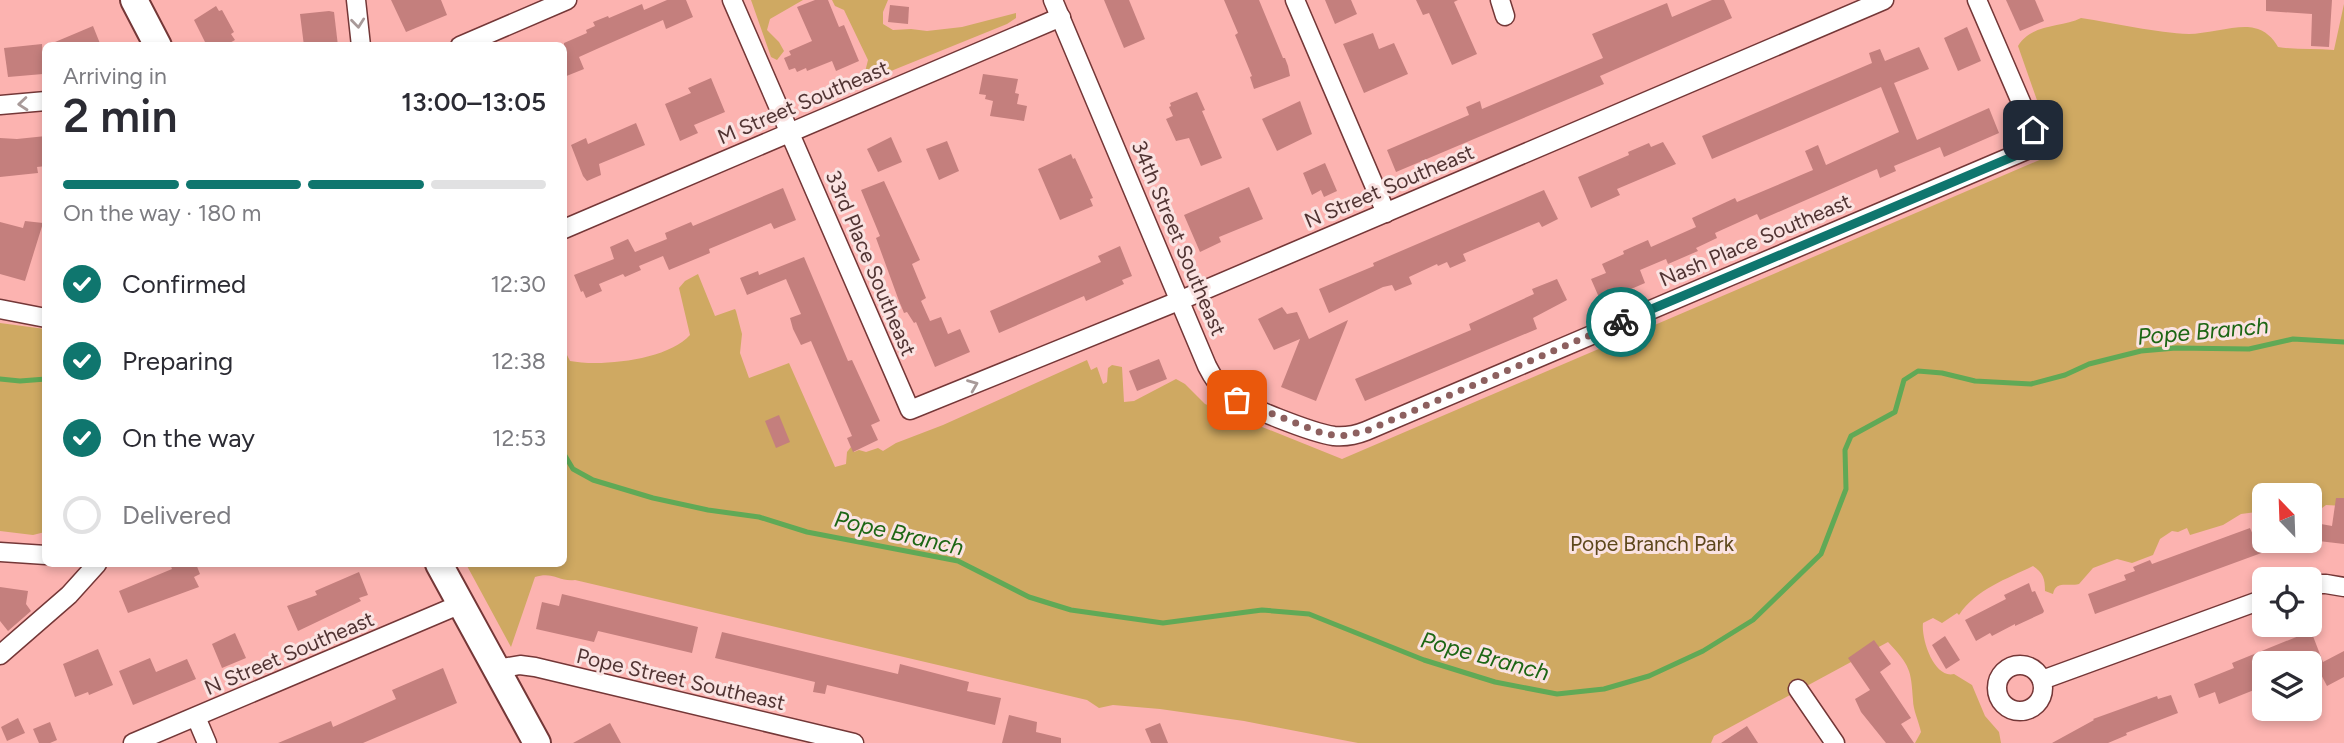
<!DOCTYPE html>
<meta charset="utf-8">
<style>
body{margin:0;font-family:Figtree,sans-serif;background:#f2f2f3;color:#2b2b33;height:100vh;display:flex;flex-direction:column;font-size:26px;white-space:nowrap}
*{box-sizing:border-box;margin:0}
p{font-size:23px;color:#7c7c81}
.icon{flex:none;width:38px;height:38px;fill:none;stroke:currentColor;stroke-width:2;stroke-linecap:round;stroke-linejoin:round}
.map{position:relative;flex:1;overflow:hidden}
.details{position:absolute;left:42px;top:42px;width:525px;height:525px;display:flex;flex-direction:column;background:#fff;border-radius:10px;box-shadow:0 4px 10px #0003}
.details>*{flex:none}
.needle{width:46px;rotate:337deg}
.controls{position:absolute;left:2252px;top:483px;display:grid;gap:14px}
.controls a{display:grid;place-items:center;width:70px;height:70px;border-radius:10px;background:#fff;box-shadow:0 4px 10px #0003;font-size:35px}
.pin{position:absolute;display:grid;place-items:center;width:60px;height:60px;color:#fff;margin:-30px;border-radius:14px;box-shadow:0 4px 10px #0006}
.courier{position:absolute;display:grid;place-items:center;width:70px;height:70px;margin:-35px;border:5px solid #0f766e;border-radius:50%;background:#fff;color:#222;box-shadow:0 2px 9px #0007}
.headline em{font-style:normal;font-weight:600}
.headline div{display:flex;flex-direction:column-reverse}
.headline{display:flex;align-items:center;justify-content:space-between;height:119px;padding:0 21px}
h1{font-size:46px;font-weight:600;line-height:52px}
.bar{display:grid;grid-template-columns:repeat(4,1fr);gap:10px 7px;align-content:center;height:84px;padding:0 21px}
.bar i{height:9px;border-radius:5px;background:#e1e1e2}
.bar .current{background:#0f766e}
.bar p{grid-column:span 4}
ol{padding:0 21px;list-style:none}
li{display:flex;align-items:center;gap:21px;height:77px}
li p{margin-inline-start:auto}
li .icon{padding:7px;border-radius:50%;background:#0f766e;color:#fff;stroke-width:4}
li:last-child{color:#7c7c81}
li i{width:38px;height:38px;border:4px solid #e1e1e2;border-radius:50%}
.map>svg:first-child{display:block}
.green{fill:#cfa962}
.lines{fill:none;stroke-linecap:round;stroke-linejoin:round}
.stream{stroke:#60a956;stroke-width:5}
.building{fill:#c47f7d}
.minor-casing{stroke:#743737;stroke-width:21}
.secondary-casing{stroke:#743737;stroke-width:30}
.minor{stroke:#fff;stroke-width:18}
.secondary{stroke:#fff;stroke-width:26}
.oneway{stroke:#a89a99}
.done{stroke:#8d605f;stroke-width:7;stroke-dasharray:0 12.6}
.route{stroke:#0f766e;stroke-width:9}
.labels{text-anchor:middle;dominant-baseline:central;stroke-width:6;stroke-linejoin:round;paint-order:stroke}
.street-label{font-size:21px;fill:#513433;stroke:#fae3e2}
.park-label{font-size:21px;fill:#5d471b;stroke:#fae3e2}
.water-label{font-size:23px;font-style:italic;fill:#1d6614;stroke:#fae3e2}
</style>
<div class="map">
<svg width="2344" height="743" viewBox="0 0 2344 743">
<rect width="100%" height="100%" fill="#fcb3b0"/>
<g class="green">
<path d="M751 0H803L770 19 767 30 779 42 784 51 777 60 771 57Z"/>
<path d="M832 0H888L883 12V24L893 30 911 29 927 31 962 27 1016 13V18L1007 24 849 88H845L844 83 847 81 865 72 868 60 844 10 835 6Z"/>
<path d="M2344 4V506L2326 505 2322 508 2320 518 2316 520 2310 515V495H2264V511L2241 514 2223 525 2190 535 2187 528 2178 532 2172 531 2160 539 2153 555 2132 563 2117 559 2093 568 2079 584C2067 587 2056 580 2053 594L2045 591C2045 578 2043 573 2033 566 2007 579 1976 589 1959 615L1957 613 1942 623 1933 618 1923 623C1921 639 1934 679 1954 674L1972 685 1985 716 1999 732 2001 743H1915L1921 732C1919 722 1913 710 1913 700 1911 669 1910 666 1888 642L1714 736 1711 743H1358L1244 721 1160 709 1113 705 1099 708 1087 700 575 580C559 582 553 571 535 577L511 647 466 564H564V349L570 361C601 367 668 360 690 335L679 288 685 281 698 274 715 316 735 309 736 311 742 334 740 353 749 378 789 363 835 467 846 464 847 452 851 447 854 452 859 450 866 452 878 448 883 451 896 443 943 425 1087 360 1091 370 1097 367 1103 384 1107 382 1108 368 1112 365 1122 367 1124 402 1134 401 1176 379 1185 384 1205 404 1342 459 2044 158 2052 143 2018 46C2032 23 2061 28 2081 18 2114 23 2157 33 2189 34 2208 34 2239 24 2254 28 2265 30 2273 38 2278 47 2297 50 2315 48 2334 50Z"/>
<path d="M0 323 45 329V532L33 535 0 531Z"/>
</g>
<g class="lines">
<g class="stream">
<path d="M0 379 20 381 46 379"/>
<path d="M564 454 573 469 593 480 653 498 708 510 759 517 807 532 958 561 1029 597 1071 610 1163 623 1262 610 1309 614 1424 660 1495 682 1557 694 1604 689 1649 676 1703 651 1753 620 1821 554 1846 489 1845 450 1851 436 1895 412 1904 380 1918 371 1942 373 1975 381 2031 384 2065 375 2089 364 2141 351 2176 348 2249 349 2293 339 2344 342"/>
</g>
</g>
<g class="building">
<path d="M391 0H441L447 15 406 32Z"/>
<path d="M667 0H686L693 17 666 29 663 20 599 48 579 57 584 69 564 77V43L587 33 586 30 595 26 593 22 608 16 609 18 642 4 644 10Z"/>
<path d="M815 0H828L839 27 844 25 859 61 836 71 832 61 807 71 806 68 797 72 795 68 789 70 784 58 791 55 789 51 812 41 797 7Z"/>
<path d="M1104 0H1129L1145 39 1124 48Z"/>
<path d="M1224 0H1259L1283 58H1285L1288 66 1290 76 1254 89 1250 77 1252 76 1235 35 1238 33Z"/>
<path d="M1325 0H1351L1357 14 1335 24Z"/>
<path d="M1416 0H1458L1454 2 1477 54 1452 65 1429 13 1423 15Z"/>
<path d="M1712 0H1724L1732 18 1600 76 1604 84 1396 172 1387 150 1469 115 1466 107 1480 101 1482 109 1603 58 1592 34 1667 3 1672 17Z"/>
<path d="M2006 0H2035L2044 21 2020 31Z"/>
<path d="M2266 0H2332L2329 47 2311 46 2312 14 2266 11Z"/>
<path d="M890 5 909 7 908 24 888 22Z"/>
<path d="M216 6 219 11 222 10 234 32 231 34 235 40 224 46H207L194 20Z"/>
<path d="M329 11 334 12 338 46H304L300 14Z"/>
<path d="M93 26 101 46 48 45Z"/>
<path d="M1967 27 1981 61 1958 71 1944 38Z"/>
<path d="M1373 33 1379 49 1394 43 1408 74 1364 93 1343 44Z"/>
<path d="M42 44 43 74 8 77 4 48Z"/>
<path d="M1919 47 1929 69 1894 83 1917 140 1989 108 1999 133 1944 157 1940 147 1894 166 1896 171 1880 178 1877 169 1760 220 1757 214 1715 233 1717 238 1696 248 1698 251 1668 264 1666 259 1640 270 1645 283 1601 302 1591 279 1606 273 1602 264 1624 254 1623 251 1648 240 1651 247 1696 227 1692 218 1735 198 1737 202 1813 170 1805 151 1818 145 1826 165 1899 132 1881 87 1712 159 1702 136 1872 63 1869 53 1880 49 1885 61Z"/>
<path d="M983 74 1018 79 1015 93 1019 94 1017 104 1027 106 1024 121 990 116 993 101 985 99 986 95 979 94Z"/>
<path d="M711 78 725 112 694 125 698 133 680 141 665 104 691 93 688 88Z"/>
<path d="M1197 92 1205 110 1202 111 1222 158 1201 166 1189 138 1176 141 1166 119 1173 116 1169 107 1171 106 1170 103Z"/>
<path d="M1300 101 1312 134 1277 151 1262 119Z"/>
<path d="M636 123 645 145 599 164 601 175 587 181 583 176 571 145 586 138 588 144Z"/>
<path d="M46 136V166L37 167 38 173 0 177V138L17 139Z"/>
<path d="M891 137 902 162 878 172 867 149Z"/>
<path d="M947 141 959 171 939 180 926 149Z"/>
<path d="M1663 142 1676 164 1617 189 1620 195 1591 208 1578 177 1629 155 1628 152 1649 143 1651 147Z"/>
<path d="M1071 154 1073 159 1075 158 1093 198 1090 199 1093 206 1060 220 1038 169Z"/>
<path d="M1325 163 1337 191 1324 197 1321 190 1312 195 1303 173Z"/>
<path d="M884 181 920 260 912 264 926 298 921 301 930 321 941 317 948 334 960 329 970 352 935 367 916 322 914 323 907 312 904 313 899 301 876 238 880 236 861 190Z"/>
<path d="M1249 187 1263 219 1219 237 1221 242 1200 252 1184 215Z"/>
<path d="M783 188 796 220 774 229 771 223 709 249 710 253 669 270 663 256 639 266 641 270 625 277 623 274 599 284 602 291 586 298 583 291 581 292 574 275 614 259 610 247 628 239 635 252 667 239 665 233 691 222 693 226Z"/>
<path d="M1544 190 1558 219 1542 227 1539 222 1463 254 1466 261 1450 268 1447 262 1438 266 1437 264 1409 277 1412 284 1395 291 1392 285 1383 287 1329 313 1319 289 1374 266 1373 263 1436 236Z"/>
<path d="M25 221 43 223 25 281 0 274V222L23 228Z"/>
<path d="M1120 246 1132 276 1122 280 1124 284 1086 301 1084 296 999 333 990 311 1101 262 1098 256Z"/>
<path d="M804 257 848 361 852 360 880 421 871 425 878 440 853 452 847 438 852 436 811 341 801 345 793 329 790 318 801 314 786 279 747 295 740 278 758 271 759 275Z"/>
<path d="M1557 279 1567 300 1533 318 1537 329 1365 401 1355 379 1471 330 1469 324 1534 294 1532 289Z"/>
<path d="M1282 307 1287 314 1297 312 1309 339 1348 320 1316 401 1281 387 1300 339 1274 350 1258 319Z"/>
<path d="M1159 359 1167 379 1137 391 1129 371Z"/>
<path d="M779 415 790 442 776 448 765 421Z"/>
<path d="M2336 498H2344V544L2310 540V522L2332 526Z"/>
<path d="M2250 528 2253 535 2258 533 2261 541H2288L2289 543 2095 614 2088 594 2126 580 2124 575 2135 571 2133 567 2150 560 2152 564Z"/>
<path d="M170 564H196L200 574 194 577 199 587 128 613 119 591 172 569Z"/>
<path d="M359 572 368 595 359 598 361 601 298 631 287 606 317 595 315 591Z"/>
<path d="M2029 583 2032 592 2035 591 2044 611 2043 613 2015 626V624L1992 636 1990 633 1976 641 1965 620 2006 599 2004 595Z"/>
<path d="M0 587 28 591 26 604 31 611 8 631 0 621Z"/>
<path d="M562 594 698 627 692 653 598 631 594 642 536 629 542 602 559 606Z"/>
<path d="M2311 631 2323 662 2344 651V677L2327 686 2316 665 2320 663H2264V686L2219 704 2215 692 2199 698 2194 684 2234 668 2232 663Z"/>
<path d="M722 632 898 674 900 664 969 682 967 691 1001 698 995 725 827 685 825 694 813 692 815 682 715 658Z"/>
<path d="M235 633 246 658 222 668 212 644Z"/>
<path d="M1945 636 1960 660 1946 669 1932 645Z"/>
<path d="M1874 640 1891 664 1880 672 1911 718 1901 724 1914 743H1886L1861 712 1855 699 1870 690 1848 658Z"/>
<path d="M98 649 113 685 89 695 88 692 75 697 63 664Z"/>
<path d="M150 658 156 672 187 659 196 679 133 705 119 671Z"/>
<path d="M443 668 457 703 450 706 363 743H278L331 721 333 727 396 699 392 690Z"/>
<path d="M2171 695 2178 713 2126 733 2127 735 2108 743H2052L2094 720 2093 719 2157 696 2158 699Z"/>
<path d="M1009 715 1037 722 1036 732 1061 738V743H1002Z"/>
<path d="M18 718 25 733 7 741 1 727Z"/>
<path d="M50 722 57 740 50 743H39L33 729Z"/>
<path d="M610 723 621 743H573Z"/>
<path d="M1160 723 1168 743H1151L1145 729Z"/>
<path d="M1747 726 1758 743H1721Z"/>
</g>
<g class="lines">
<g class="minor-casing">
<g id="minor">
<path d="M356 0 361 46"/>
<path d="M732 0 910 410 1181 300 1884 0"/>
<path d="M1053 0 1207 366C1212 376 1218 386 1227 393 1242 406 1313 433 1334 436 1345 437 1356 435 1366 431L2029 149 2033 142V130L1977 0"/>
<path d="M1295 0 1386 213"/>
<path d="M1500 0 1505 16"/>
<path d="M460 46 567 0"/>
<path d="M0 105 46 101"/>
<path d="M564 229 1061 17"/>
<path d="M0 309 46 318"/>
<path d="M0 552 46 555"/>
<path d="M2310 584H2326L2344 587"/>
<path d="M0 655 69 595 97 564"/>
<circle cx="2020" cy="688" r="23"/>
<path d="M497 669 520 665 535 667 854 743"/>
<path d="M2042 680 2264 599"/>
<path d="M1798 689 1835 743"/>
<path d="M196 717 207 743"/>
<path d="M133 743 461 604"/>
</g>
</g>
<g class="secondary-casing">
<g id="secondary">
<path d="M134 0 158 46"/>
<path d="M439 564 537 743"/>
</g>
</g>
<use href="#minor" class="minor"/>
<use href="#secondary" class="secondary"/>
</g>
<defs><path id="oneway-chevron" d="M-2-3.5L2.5 0L-2 3.5" fill="none" stroke-width="1.6" stroke-linecap="round" stroke-linejoin="round" transform="scale(1.75)"/></defs>
<g class="oneway">
<use href="#oneway-chevron" transform="translate(358 23) rotate(84)"/>
<use href="#oneway-chevron" transform="translate(23 104) rotate(175)"/>
<use href="#oneway-chevron" transform="translate(973 385) rotate(-22)"/>
</g>
<g class="lines">
<path class="done" d="M1237 400 1324 434 1342 436 1366 431 1621 322"/>
<path class="route" d="M1621 322 2024 152 2033 142V130"/>
</g>
<g class="labels">
<g class="street-label">
<text transform="translate(803 102) rotate(-23)">M Street Southeast</text>
<text transform="translate(1389 186) rotate(-23)">N Street Southeast</text>
<text transform="translate(1179 238) rotate(67)">34th Street Southeast</text>
<text transform="translate(1755 240) rotate(-23)">Nash Place Southeast</text>
<text transform="translate(871 263) rotate(67)">33rd Place Southeast</text>
<text transform="translate(289 653) rotate(-23)">N Street Southeast</text>
<text transform="translate(681 679) rotate(13)">Pope Street Southeast</text>
</g>
<g class="park-label">
<text x="1652" y="543">Pope Branch Park</text>
</g>
<g class="water-label">
<text transform="translate(2203 331) rotate(-5)">Pope Branch</text>
<text transform="translate(899 533) rotate(13)">Pope Branch</text>
<text transform="translate(1485 656) rotate(15)">Pope Branch</text>
</g>
</g>
</svg>
<div class="controls">
<a><svg class="needle" viewBox="-14 -14 28 28"><path d="M0-13l5 13h-10z" fill="#e53935"/><path d="M0 13l5-13h-10z" fill="#7c7c81"/></svg></a>
<a><svg class="icon" aria-label="locate" viewBox="0 0 24 24"><circle cx="12" cy="12" r="6"/><path d="M12 2v4M12 18v4M2 12h4M18 12h4"/></svg></a>
<a><svg class="icon" aria-label="layers" viewBox="0 0 24 24"><path d="M12 4l9 5-9 5-9-5zM3 14l9 5 9-5"/></svg></a>
</div>
<div class="pin" style="left:1237px;top:400px;background:#ea580c"><svg class="icon" aria-label="bag" viewBox="0 0 24 24"><path d="M5 8h14l-1 12H6zM9 8a3 3 0 0 1 6 0"/></svg></div>
<div class="pin" style="left:2033px;top:130px;background:#1f2937"><svg class="icon" aria-label="home" viewBox="0 0 24 24"><path d="M3 11l9-7 9 7M6 9v11h12V9"/></svg></div>
<div class="courier" style="left:1621px;top:322px"><svg class="icon" aria-label="bike" viewBox="0 0 24 24"><circle cx="6" cy="16" r="4"/><circle cx="18" cy="16" r="4"/><path d="M6 16l4-8h5l3 8M10 8l3 8H6M13 5h3"/></svg></div>
<section class="details">
<div class="headline"><div><h1>2 min</h1><p>Arriving in</p></div><em>13:00–13:05</em></div>
<div class="bar"><i class="current"></i><i class="current"></i><i class="current"></i><i></i><p>On the way · 180 m</p></div>
<ol>
<li><svg class="icon" aria-label="check" viewBox="0 0 24 24"><path d="M5 12l5 5 9-10"/></svg>Confirmed<p>12:30</p></li>
<li><svg class="icon" aria-label="check" viewBox="0 0 24 24"><path d="M5 12l5 5 9-10"/></svg>Preparing<p>12:38</p></li>
<li><svg class="icon" aria-label="check" viewBox="0 0 24 24"><path d="M5 12l5 5 9-10"/></svg>On the way<p>12:53</p></li>
<li><i></i>Delivered</li>
</ol>
</section>
</div>
